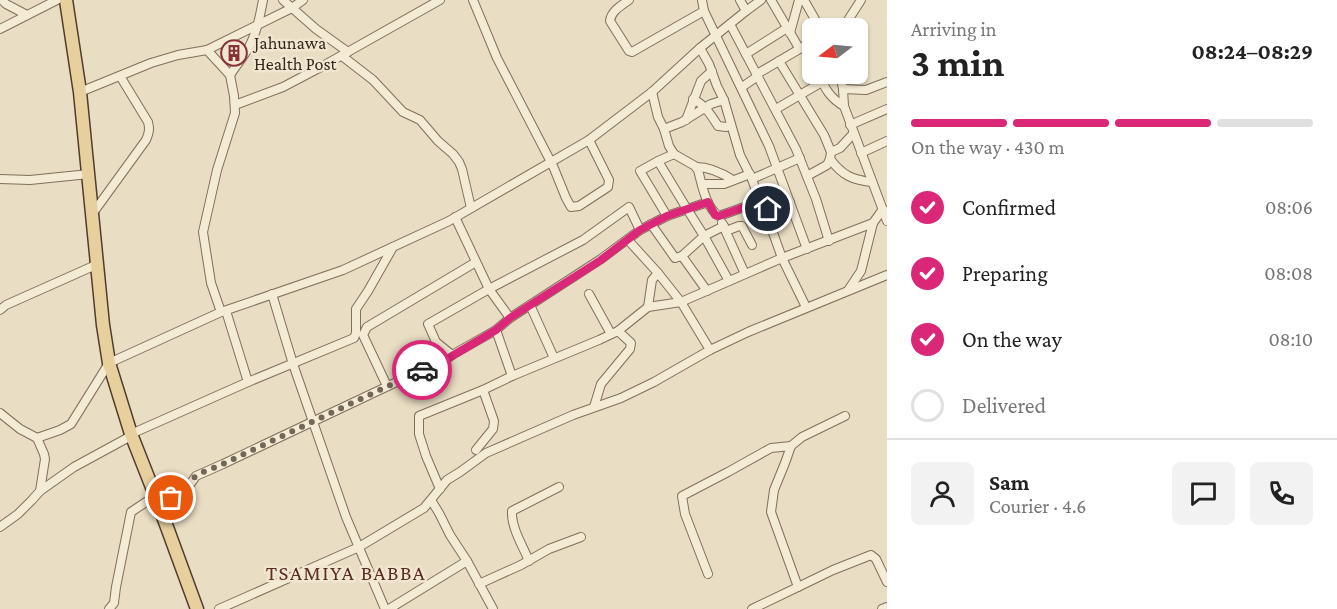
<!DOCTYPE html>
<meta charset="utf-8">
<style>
body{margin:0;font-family:"Crimson Pro",serif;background:#f2f2f2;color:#222;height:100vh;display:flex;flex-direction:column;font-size:22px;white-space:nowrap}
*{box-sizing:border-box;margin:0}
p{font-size:20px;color:#767676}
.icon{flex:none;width:33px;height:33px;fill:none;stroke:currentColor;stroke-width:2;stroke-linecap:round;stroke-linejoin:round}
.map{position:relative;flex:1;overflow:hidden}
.panel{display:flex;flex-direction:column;background:#fff;width:450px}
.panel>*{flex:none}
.needle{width:39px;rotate:254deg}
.tools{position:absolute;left:802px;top:18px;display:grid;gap:12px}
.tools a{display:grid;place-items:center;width:66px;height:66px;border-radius:9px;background:#fff;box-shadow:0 2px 4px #0004;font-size:30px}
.pin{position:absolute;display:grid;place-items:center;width:51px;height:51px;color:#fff;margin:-26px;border:3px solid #fff;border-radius:50%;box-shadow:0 2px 6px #0007}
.courier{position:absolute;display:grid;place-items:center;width:60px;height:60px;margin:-30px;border:4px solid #db2777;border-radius:50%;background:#fff;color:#222;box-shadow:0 2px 8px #0007}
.headline em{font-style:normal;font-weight:700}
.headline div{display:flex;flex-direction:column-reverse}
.headline{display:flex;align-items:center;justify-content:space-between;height:102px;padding:0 24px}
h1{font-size:39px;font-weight:700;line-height:45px}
.bar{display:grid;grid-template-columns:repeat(4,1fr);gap:9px 6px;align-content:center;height:72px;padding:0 24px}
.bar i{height:8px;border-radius:4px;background:#e0e0e0}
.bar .on{background:#db2777}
.bar p{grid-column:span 4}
.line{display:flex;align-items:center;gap:15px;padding:0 24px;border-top:2px solid #e0e0e0}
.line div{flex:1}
.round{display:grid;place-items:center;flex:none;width:63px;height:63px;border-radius:9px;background:#f2f2f2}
ol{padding:0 24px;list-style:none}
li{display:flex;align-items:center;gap:18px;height:66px}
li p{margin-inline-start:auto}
li .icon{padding:6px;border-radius:50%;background:#db2777;color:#fff;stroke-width:4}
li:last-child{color:#767676}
li i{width:33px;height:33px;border:3px solid #e0e0e0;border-radius:50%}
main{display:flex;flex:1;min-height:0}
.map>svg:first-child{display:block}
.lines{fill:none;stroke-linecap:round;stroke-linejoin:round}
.street-casing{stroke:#816f5b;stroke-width:10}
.primary-casing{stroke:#4f3e2f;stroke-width:15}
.street{stroke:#f4ebd5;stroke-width:8}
.primary{stroke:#e8d09e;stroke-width:12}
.done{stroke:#726758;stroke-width:6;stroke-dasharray:0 10.8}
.route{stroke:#db2777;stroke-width:8}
.labels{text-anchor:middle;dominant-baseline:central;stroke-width:5;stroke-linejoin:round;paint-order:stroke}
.poi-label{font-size:18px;fill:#32281e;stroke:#f1e7d1;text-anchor:start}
.quarter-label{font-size:21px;letter-spacing:1.5px;fill:#5a2d22;stroke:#f1e7d1}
</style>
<main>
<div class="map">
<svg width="887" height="609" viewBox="0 0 887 609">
<rect width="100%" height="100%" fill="#e9ddc3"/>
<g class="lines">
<g class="street-casing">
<g id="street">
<path d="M2 0 6 4 27 15"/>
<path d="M283 0 316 29 348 52"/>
<path d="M473 0 497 58 553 166 566 198 571 207 579 206 608 187 609 180 589 140"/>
<path d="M629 0C622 5 611 11 610 21L629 51 632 52 704 11"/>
<path d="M702 0 704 11 769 146 807 249"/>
<path d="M740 0 746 11"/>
<path d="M771 0 799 48"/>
<path d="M804 0 820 28"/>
<path d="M730 24 796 149 816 199 829 241"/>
<path d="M843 28 861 0"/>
<path d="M0 29 57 0"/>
<path d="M790 33 799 0"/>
<path d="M700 48 709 64 717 86 724 100 740 155 752 179 760 202 772 230 782 258 806 307"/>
<path d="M207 50 230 75 234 96 235 113 217 170 203 232 211 283 221 312"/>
<path d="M746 54 787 28"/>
<path d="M342 56 373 80 403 112 420 120 438 141 453 154 459 162 462 169 471 208"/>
<path d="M779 61 824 135 831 152 830 159 827 165 807 176"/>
<path d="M757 74 813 41"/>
<path d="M822 74C821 87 833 100 844 106"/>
<path d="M840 74 843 89 844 106 887 221"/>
<path d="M230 75C236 66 244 56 249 47 257 32 260 16 263 0"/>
<path d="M742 87 758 76"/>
<path d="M843 89 866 90 887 82"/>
<path d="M80 92 151 63 178 55 207 50 292 8 303 0"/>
<path d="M652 92 658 117 664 129 669 146 674 154 695 166 698 170C702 185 706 208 719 216L750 205 760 202"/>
<path d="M693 99C705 105 711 115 718 126L726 127 731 125"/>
<path d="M235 105 283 87 321 67 440 0"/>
<path d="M776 109 822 82"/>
<path d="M686 120 701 81 712 71"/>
<path d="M850 125 887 109"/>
<path d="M664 129 682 122 711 104 724 100"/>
<path d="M831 152 840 148 853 134"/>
<path d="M861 153 887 141"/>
<path d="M674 154 658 161 687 209 704 236 682 256 707 291"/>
<path d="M830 159C842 175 852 180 872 182"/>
<path d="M658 161 640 171 667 216"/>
<path d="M696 167C709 167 722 173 733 180"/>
<path d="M0 179 30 180 89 174"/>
<path d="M752 179 800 158"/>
<path d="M702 184H724L750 174"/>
<path d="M763 211 790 202"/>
<path d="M93 213 146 140C149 133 150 129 148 122L120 76"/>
<path d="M455 217 489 289 510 318"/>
<path d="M722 223 745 274"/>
<path d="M651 224 675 258 682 256"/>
<path d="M724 226 704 236 729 281"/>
<path d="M726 231 739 226H742L752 245"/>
<path d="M628 240 658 273 681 302 710 350"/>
<path d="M849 289 861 271 873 223"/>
<path d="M272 294 293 364 346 517 385 609"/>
<path d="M589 294 611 334"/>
<path d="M530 305 554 358"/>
<path d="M648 307 652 280 658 273"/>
<path d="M0 310 6 305 98 264"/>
<path d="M226 311 248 382"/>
<path d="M496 330 512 376"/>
<path d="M452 355 436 342 428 324 489 289 583 240 629 207 640 230"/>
<path d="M387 386 363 335 367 327 476 262"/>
<path d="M594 407 601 384 630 349 631 343 618 331"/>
<path d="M0 413 20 429 37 438 60 430 71 424 109 363 221 312 343 270 449 221 589 140 652 92 700 48 746 11 761 0"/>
<path d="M845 416 802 437 791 446 785 463 774 490 771 512 798 587 833 570 871 555 876 559 887 582"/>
<path d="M131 434 248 382 354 338 356 333V309L368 291 393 247"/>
<path d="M37 438 44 454 45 459 40 491"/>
<path d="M476 450 493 429 494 421 483 390 512 376 599 340 618 331 648 307 681 302 782 258 873 223 883 209"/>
<path d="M440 489 426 456 419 434V416L483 390"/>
<path d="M157 500 178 496 186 490 196 476 223 464 420 371 440 364 452 355 496 330 510 318 601 259 640 230 667 216 708 202"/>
<path d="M431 500 439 513 450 535 467 561 493 609"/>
<path d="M0 527 18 514 32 500 40 491 74 467 131 436"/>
<path d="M529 561C523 546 511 528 512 511L559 487"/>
<path d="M708 574 685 514 682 496 728 472 771 448 791 446"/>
<path d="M479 584 521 565 549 549 581 537"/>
<path d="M109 609 114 603 116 587 131 512 155 496"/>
<path d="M219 609 359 547 424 508 447 480 460 472 486 453 573 415 621 398 654 382 710 350 748 332 887 275"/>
<path d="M389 609 467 561"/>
<path d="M752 609 798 587"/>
<path d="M882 609 887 607"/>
</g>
</g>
<g class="primary-casing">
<path id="primary" d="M66 0 80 92 103 325 109 363 131 434 157 500 197 609"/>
</g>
<use href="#street" class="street"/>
<use href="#primary" class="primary"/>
</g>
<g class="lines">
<path class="done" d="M171 498C190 492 185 485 196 476 203 471 215 468 223 464L422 370"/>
<path class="route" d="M422 370 440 364 452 356 496 330 510 318 601 260 640 230 667 216 708 202 715 215 719 216 759 202 763 211 768 209"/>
</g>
<defs>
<g id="building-ring" transform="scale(1.35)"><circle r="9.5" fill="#f1e7d1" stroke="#893234" stroke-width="1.5"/><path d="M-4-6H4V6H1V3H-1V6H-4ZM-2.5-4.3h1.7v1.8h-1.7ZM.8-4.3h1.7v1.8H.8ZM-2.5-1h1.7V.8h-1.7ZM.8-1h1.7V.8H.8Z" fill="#893234"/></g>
</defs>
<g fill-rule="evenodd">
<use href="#building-ring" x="234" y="53"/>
</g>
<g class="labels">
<g class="poi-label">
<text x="254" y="43">Jahunawa<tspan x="254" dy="21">Health Post</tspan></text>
</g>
<g class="quarter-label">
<text x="346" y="573">TSAMIYA BABBA</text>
</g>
</g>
</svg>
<div class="tools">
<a><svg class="needle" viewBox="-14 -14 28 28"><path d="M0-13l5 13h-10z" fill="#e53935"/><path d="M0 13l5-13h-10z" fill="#767676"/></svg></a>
</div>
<div class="pin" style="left:171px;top:498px;background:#ea580c"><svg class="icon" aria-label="bag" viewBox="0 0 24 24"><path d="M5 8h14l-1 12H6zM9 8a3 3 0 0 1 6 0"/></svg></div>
<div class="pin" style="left:768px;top:209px;background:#1f2937"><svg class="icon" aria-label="home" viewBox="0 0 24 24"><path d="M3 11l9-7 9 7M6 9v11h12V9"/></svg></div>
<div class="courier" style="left:422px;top:370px"><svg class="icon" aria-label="car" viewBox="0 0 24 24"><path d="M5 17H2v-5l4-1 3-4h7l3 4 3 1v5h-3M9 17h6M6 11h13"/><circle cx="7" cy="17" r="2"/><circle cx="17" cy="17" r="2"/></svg></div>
</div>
<section class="panel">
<div class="headline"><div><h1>3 min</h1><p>Arriving in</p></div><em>08:24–08:29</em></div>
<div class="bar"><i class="on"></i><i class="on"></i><i class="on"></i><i></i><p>On the way · 430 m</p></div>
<ol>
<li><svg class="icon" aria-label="check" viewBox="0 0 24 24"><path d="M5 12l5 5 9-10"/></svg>Confirmed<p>08:06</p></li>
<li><svg class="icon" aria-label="check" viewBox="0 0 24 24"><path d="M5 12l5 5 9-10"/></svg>Preparing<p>08:08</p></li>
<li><svg class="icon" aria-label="check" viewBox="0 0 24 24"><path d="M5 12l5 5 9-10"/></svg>On the way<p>08:10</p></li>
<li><i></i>Delivered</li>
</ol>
<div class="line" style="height:108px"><a class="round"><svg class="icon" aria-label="person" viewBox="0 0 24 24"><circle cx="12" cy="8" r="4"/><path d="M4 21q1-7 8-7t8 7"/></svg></a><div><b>Sam</b><p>Courier · 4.6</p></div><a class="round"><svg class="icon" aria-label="chat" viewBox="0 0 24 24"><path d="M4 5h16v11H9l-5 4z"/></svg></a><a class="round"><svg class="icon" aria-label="phone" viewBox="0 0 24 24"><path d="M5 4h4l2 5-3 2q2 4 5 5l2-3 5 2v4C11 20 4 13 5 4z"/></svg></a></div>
</section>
</main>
